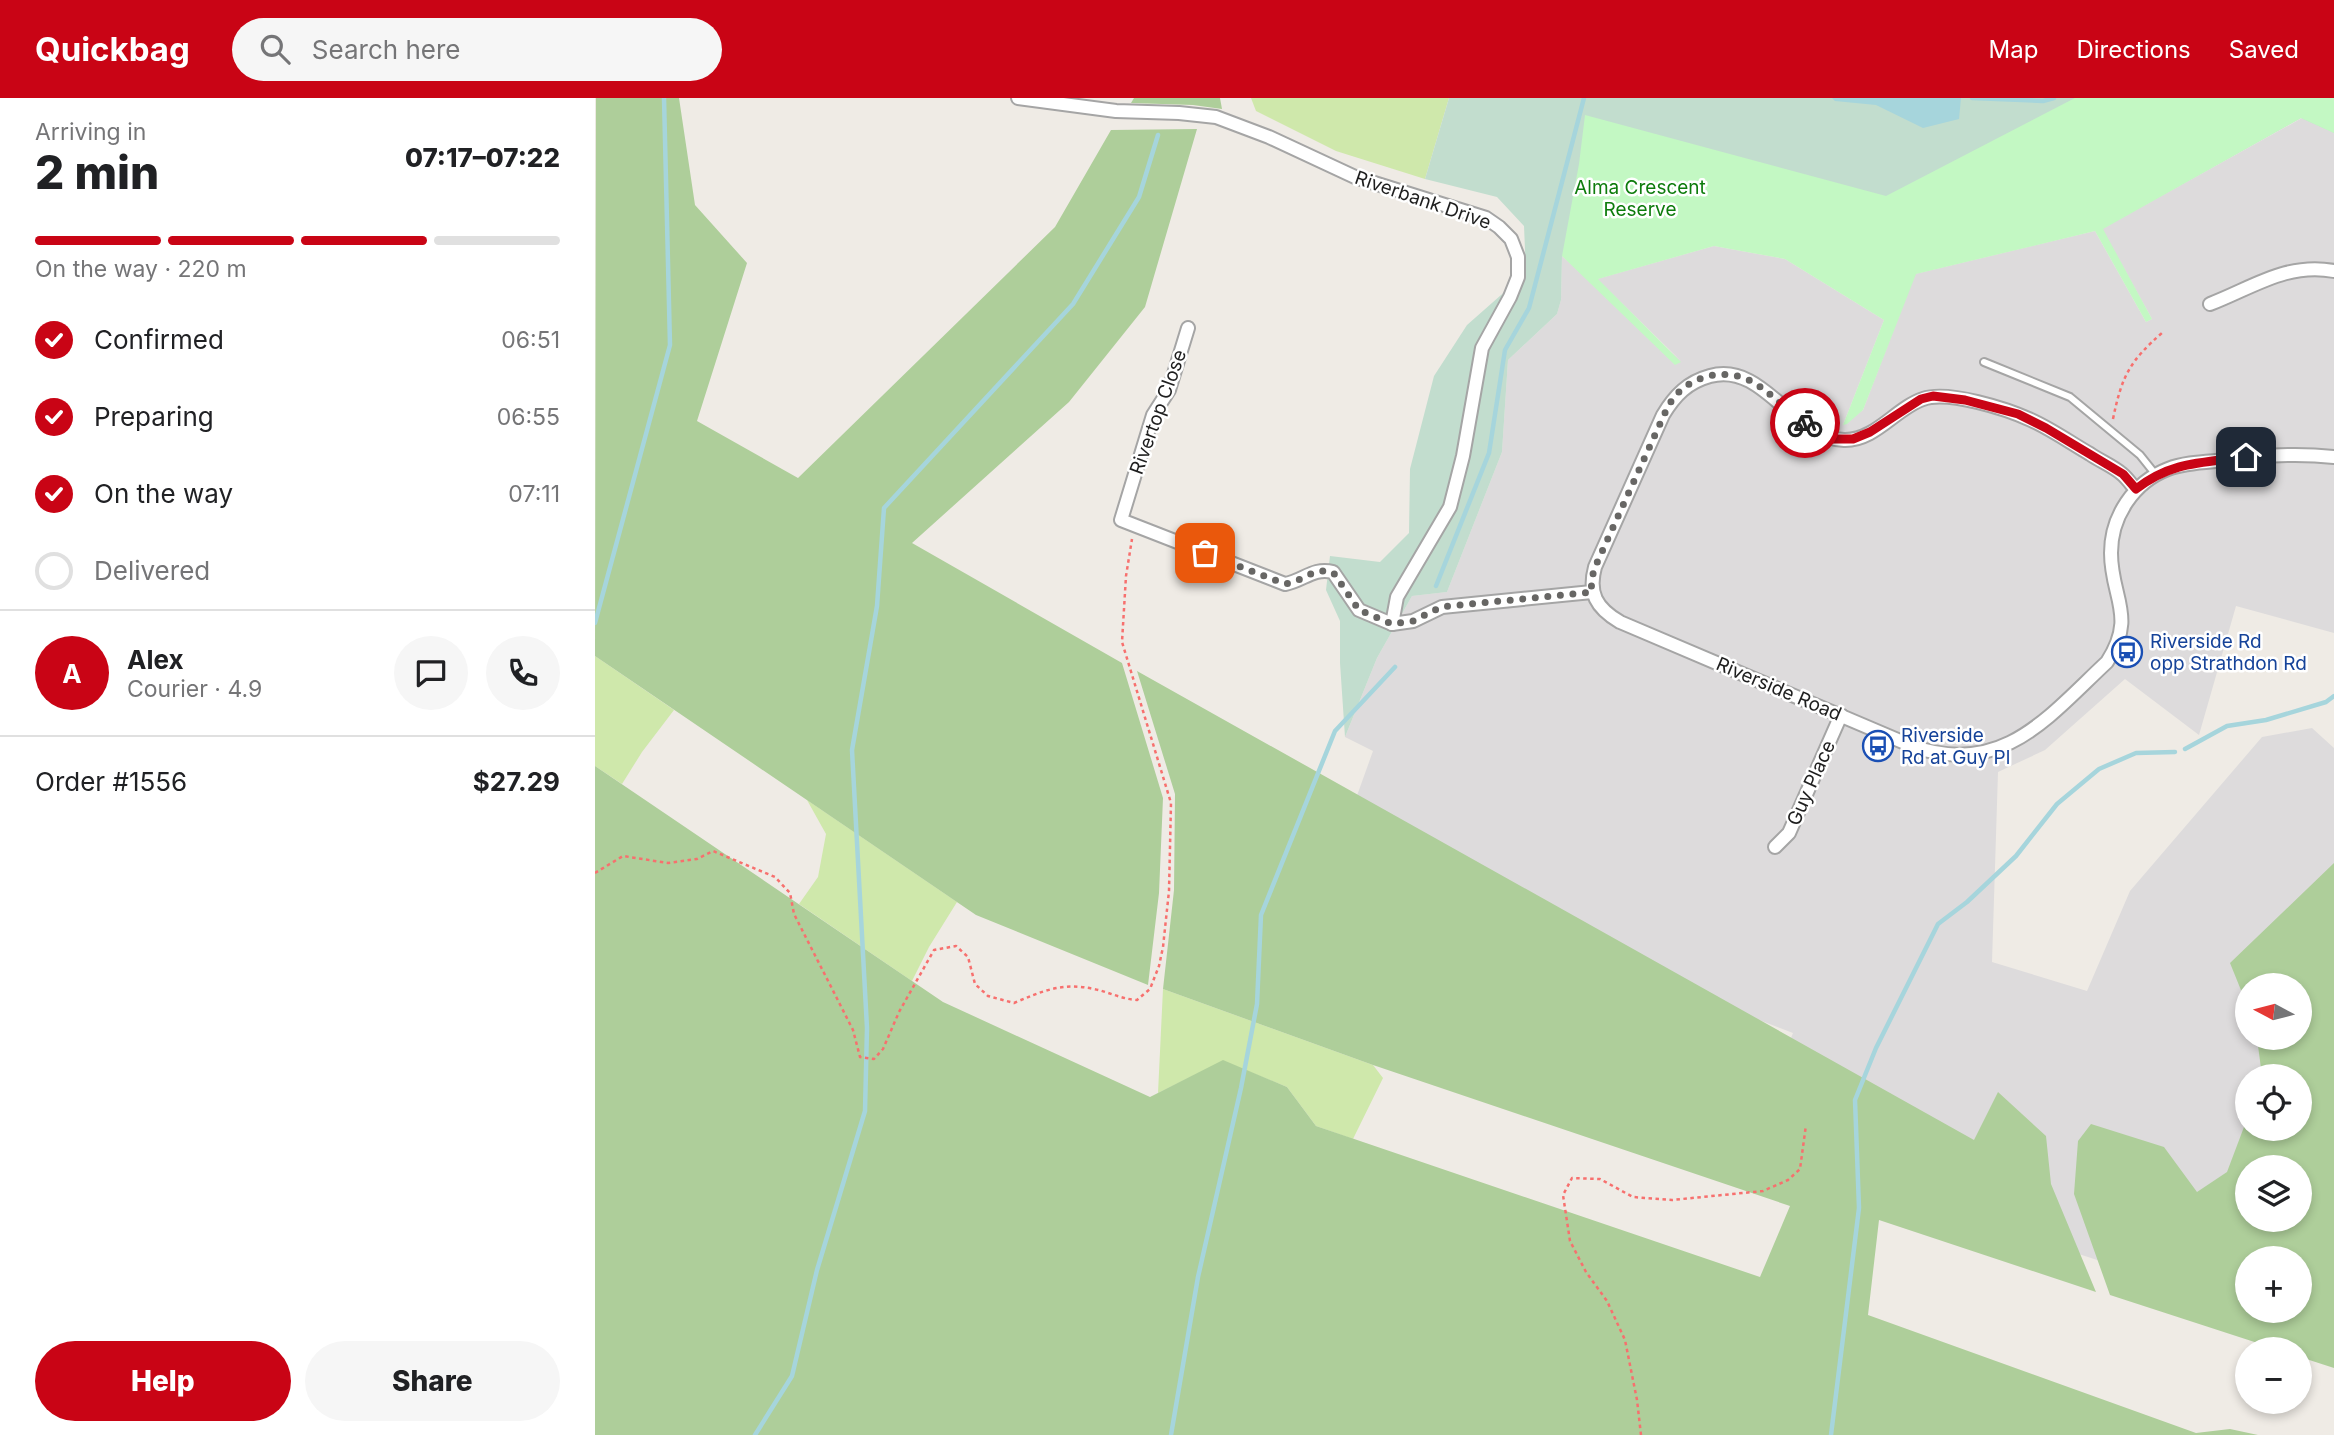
<!DOCTYPE html>
<meta charset="utf-8">
<style>
body{margin:0;font-family:Inter,sans-serif;background:#f6f6f6;color:#202124;height:100vh;display:flex;flex-direction:column;font-size:26px;white-space:nowrap}
*{box-sizing:border-box;margin:0}
p{font-size:23px;color:#757577}
.icon{flex:none;width:38px;height:38px;fill:none;stroke:currentColor;stroke-width:2;stroke-linecap:round;stroke-linejoin:round}
.map{position:relative;flex:1;overflow:hidden}
.panel{display:flex;flex-direction:column;background:#fff;width:595px}
.panel>*{flex:none}
.needle{width:46px;rotate:277deg}
.tools{position:absolute;left:1640px;top:875px;display:grid;gap:14px}
.tools a{display:grid;place-items:center;width:77px;height:77px;border-radius:50%;background:#fff;box-shadow:0 4px 10px #0003;font-size:35px}
.pin{position:absolute;display:grid;place-items:center;width:60px;height:60px;color:#fff;margin:-30px;border-radius:14px;box-shadow:0 4px 10px #0006}
.courier{position:absolute;display:grid;place-items:center;width:70px;height:70px;margin:-35px;border:5px solid #c90415;border-radius:50%;background:#fff;color:#222;box-shadow:0 2px 9px #0007}
.headline em{font-style:normal;font-weight:800}
.headline div{display:flex;flex-direction:column-reverse}
.headline{display:flex;align-items:center;justify-content:space-between;height:119px;padding:0 35px}
h1{font-size:46px;font-weight:800;line-height:52px}
.bar{display:grid;grid-template-columns:repeat(4,1fr);gap:10px 7px;align-content:center;height:84px;padding:0 35px}
.bar i{height:9px;border-radius:5px;background:#e0e0e0}
.bar .active{background:#c90415}
.bar p{grid-column:span 4}
.line{display:flex;align-items:center;gap:18px;padding:0 35px;border-top:2px solid #e0e0e0}
.line div{flex:1}
.round{display:grid;place-items:center;flex:none;width:74px;height:74px;border-radius:37px;background:#f6f6f6}
ol{padding:0 35px;list-style:none}
li{display:flex;align-items:center;gap:21px;height:77px}
li p{margin-inline-start:auto}
li .icon{padding:7px;border-radius:50%;background:#c90415;color:#fff;stroke-width:4}
li:last-child{color:#757577}
li i{width:38px;height:38px;border:4px solid #e0e0e0;border-radius:50%}
.action{display:flex;gap:14px;margin-top:auto;padding:14px 35px}
.action a{flex:1;height:80px;border-radius:42px;background:#c90415;color:#fff;font-size:28px;font-weight:800;line-height:80px;text-align:center}
.action a+a{background:#f6f6f6;color:#202124}
header{display:flex;align-items:center;gap:42px;box-sizing:border-box;height:98px;padding:0 35px;background:#c90415;color:#fff}
header strong{font-size:33px}
nav{display:flex;gap:38px;margin-inline-start:auto;font-size:24px}
.search{width:490px;height:63px;background:#f6f6f6;display:flex;align-items:center;gap:18px;box-sizing:border-box;padding:0 24px;border-radius:38px;color:#757577;font-size:26px}
main{display:flex;flex:1;min-height:0}
.map>svg:first-child{display:block}
.residential{fill:#dddbdc}
.grass{fill:#cfe8ab}
.forest{fill:#aece9a;fill-rule:evenodd}
.wetland{fill:#c2ddce}
.park{fill:#c3f8c3}
.water{fill:#a6d5dc}
.lines{fill:none;stroke-linecap:round;stroke-linejoin:round}
.stream{stroke:#a6d5dc;stroke-width:4.5}
.lane-casing{stroke:#a5a5a5;stroke-width:10}
.street-casing{stroke:#a5a5a5;stroke-width:16}
.path{stroke:#f7706e;stroke-width:2.5;stroke-dasharray:3.5 3.5;stroke-linecap:butt}
.lane{stroke:#fff;stroke-width:6}
.street{stroke:#fff;stroke-width:12}
.done{stroke:#676664;stroke-width:7;stroke-dasharray:0 12.6}
.route{stroke:#c90415;stroke-width:9}
.labels{text-anchor:middle;dominant-baseline:central;stroke-width:5;stroke-linejoin:round;paint-order:stroke}
.park-label{font-size:19px;fill:#0e7c0d;stroke:#fff}
.street-label{font-size:19px;fill:#1e1e1e;stroke:#fff}
.transit-label{font-size:19px;fill:#164399;stroke:#fff;text-anchor:start}
</style>
<header>
<strong>Quickbag</strong>
<div class="search"><svg class="icon" aria-label="search" viewBox="0 0 24 24"><circle cx="10" cy="10" r="6"/><path d="M15 15l6 6"/></svg>Search here</div>
<nav><a>Map</a><a>Directions</a><a>Saved</a></nav>
</header>
<main>
<section class="panel">
<div class="headline"><div><h1>2 min</h1><p>Arriving in</p></div><em>07:17–07:22</em></div>
<div class="bar"><i class="active"></i><i class="active"></i><i class="active"></i><i></i><p>On the way · 220 m</p></div>
<ol>
<li><svg class="icon" aria-label="check" viewBox="0 0 24 24"><path d="M5 12l5 5 9-10"/></svg>Confirmed<p>06:51</p></li>
<li><svg class="icon" aria-label="check" viewBox="0 0 24 24"><path d="M5 12l5 5 9-10"/></svg>Preparing<p>06:55</p></li>
<li><svg class="icon" aria-label="check" viewBox="0 0 24 24"><path d="M5 12l5 5 9-10"/></svg>On the way<p>07:11</p></li>
<li><i></i>Delivered</li>
</ol>
<div class="line" style="height:126px"><b class="round" style="background:#c90415;color:#fff">A</b><div><b>Alex</b><p>Courier · 4.9</p></div><a class="round"><svg class="icon" aria-label="chat" viewBox="0 0 24 24"><path d="M4 5h16v11H9l-5 4z"/></svg></a><a class="round"><svg class="icon" aria-label="phone" viewBox="0 0 24 24"><path d="M5 4h4l2 5-3 2q2 4 5 5l2-3 5 2v4C11 20 4 13 5 4z"/></svg></a></div>
<div class="line" style="height:91px"><div>Order #1556</div><b>$27.29</b></div>
<div class="action"><a>Help</a><a>Share</a></div>
</section>
<div class="map">
<svg width="1739" height="1337" viewBox="0 0 1739 1337">
<rect width="100%" height="100%" fill="#efebe5"/>
<path class="residential" d="M1707 20 1739 35V535L1641 508 1604 637 1530 581 1450 652 1403 674 1397 864 1492 893 1535 793 1667 639 1717 630 1739 650V805L1652 887V940H1694L1680 978H1652V1031L1590 1191 1153 1047 1198 935 740 759 778 653 750 639 782 560 817 498 852 494 907 354 913 262 962 216 966 202 967 158 1086 263 1002 181 1119 148 1190 161 1289 222 1248 327 1268 312 1320 176 1500 133 1551 224 1557 221 1507 131Z"/>
<g class="grass">
<path d="M656 0H854L830 81 741 53 661 13Z"/>
<path d="M0 558 79 612 47 654 27 686 0 668Z"/>
<path d="M212 702 362 804 334 849 317 883 204 806 223 779 231 736Z"/>
<path d="M568 891 778 967 788 980 758 1041 721 1028 692 989 628 963 563 995Z"/>
</g>
<g class="forest">
<path d="M1 0H84L100 107 152 165 102 323 203 380 460 129 516 32 602 31 550 209 474 304 317 445 527 565 568 700 564 795 553 887 381 817 0 558Z"/>
<path d="M539 0H625L627 11 598 7 536 5Z"/>
<path d="M542 573 1379 1042 1403 994 1451 1038 1456 1086 1501 1194 1284 1122 1273 1217 1601 1335 1635 1331 1663 1337H0V668L348 904 555 999 628 962 692 989 721 1028 1165 1179 1195 1108 778 967 568 891 579 792 580 696Z"/>
<path d="M1739 765V1270L1705 1259 1704 1251H1681L1515 1197 1479 1096 1483 1043 1496 1026 1569 1049 1602 1094 1632 1074 1652 1021V1031H1704V978H1667L1662 940H1704V887H1652V907L1635 865ZM1704 1069V1122H1652V1069ZM1652 1160H1704V1213H1652Z"/>
</g>
<path class="wetland" d="M854 0H1739V35L1706 20 1507 131 1068 119 1002 181 967 158 966 202 962 216 913 262 907 354 852 494 817 498 782 560 750 639 745 565V523L731 492 735 458 785 464 814 435 815 371 839 278 872 227 931 175 929 128 902 99 830 81Z"/>
<path class="park" d="M1480 0H1739V35L1706 20 1508 131 1557 221 1551 224 1500 133 1321 176 1268 312 1252 326 1248 327 1289 222 1190 161 1119 148 1003 181 1086 264 1080 267 967 158 984 66 990 17 1291 98Z"/>
<path class="water" d="M1237 0H1366L1364 21 1328 30 1281 7 1240 3Z"/>
<g class="lines">
<g class="stream">
<path d="M1377 0 1448 3 1459 0"/>
<path d="M841 488 894 355 910 252 934 210 989 0"/>
<path d="M0 525 75 247 69 0"/>
<path d="M1590 651 1632 628 1671 622 1731 604 1739 598"/>
<path d="M160 1337 197 1278 222 1172 270 1013 272 930 257 652 282 508 289 410 478 206 544 99 563 37"/>
<path d="M576 1337 603 1179 646 990 662 906 666 817 740 633 800 569"/>
<path d="M1236 1337 1264 1110 1260 1002 1281 950 1343 826 1372 804 1421 758 1462 706 1504 671 1541 655 1580 654"/>
</g>
<g class="lane-casing">
<path id="lane" d="M1389 264 1475 299 1545 357 1561 377"/>
</g>
<g class="street-casing">
<g id="street">
<path d="M423 0 521 13 584 15 621 19 674 39 760 79 891 120 904 129 916 141 923 159V179L915 199 887 250 868 358 855 409 802 499 797 526 818 523 847 509 997 494"/>
<path d="M1615 206C1657 190 1692 164 1739 173"/>
<path d="M593 230 574 292 558 317 526 422 690 486C708 483 718 469 738 474L764 512 797 526"/>
<path d="M1541 392C1536 386 1532 380 1527 376 1518 368 1505 363 1495 356 1476 345 1456 331 1436 322 1412 311 1353 292 1328 301 1301 310 1280 343 1249 342 1198 341 1169 263 1115 278 1093 284 1080 297 1068 317L1000 469C993 495 1001 510 1025 524L1317 648C1407 680 1453 619 1512 564 1542 518 1516 500 1516 455 1516 418 1539 384 1573 371 1591 364 1613 364 1632 362 1668 357 1702 355 1739 359"/>
<path d="M1180 749 1194 735 1246 617"/>
</g>
</g>
<g class="path">
<path d="M1518 321C1527 277 1535 263 1568 234"/>
<path d="M0 775 28 758 73 765 102 761 118 753 180 779 195 795 199 816 258 932 265 959 279 961 288 951 304 914 339 852 361 848 373 859 380 886 393 898 419 905C447 893 468 884 499 891 514 894 526 901 542 902L555 891 564 868 568 849 574 793 576 705 527 544 531 478 537 441"/>
<path d="M1046 1337 1042 1302 1030 1242 1012 1203 991 1174 975 1143 968 1097 977 1080 1005 1081 1038 1099 1077 1102 1168 1093 1193 1082 1205 1071 1211 1027"/>
</g>
<use href="#lane" class="lane"/>
<use href="#street" class="street"/>
</g>
<g class="lines">
<path class="done" d="M610 455 690 486C709 483 718 469 738 474L764 512 797 526 818 523 846 509 997 494 996 483 1000 469 1069 317C1072 311 1075 304 1080 298 1097 278 1129 270 1154 282 1174 292 1190 312 1210 325"/>
<path class="route" d="M1210 325 1239 341H1258L1275 334 1326 301 1338 298 1370 302 1423 316 1451 330 1528 376 1541 391C1577 363 1607 365 1651 359"/>
</g>
<defs>
<g id="bus-ring" transform="scale(1.575)"><circle r="9.5" fill="#fff" stroke="#1a4fb4" stroke-width="1.5"/><path d="M-5-6H5V4H4V6H2V4H-2V6H-4V4H-5ZM-3.5-4V0h7V-4ZM-3.5 1.2v1.5H-2V1.2ZM2 1.2v1.5H3.5V1.2Z" fill="#1a4fb4"/></g>
</defs>
<g fill-rule="evenodd">
<use href="#bus-ring" x="1532" y="554"/>
<use href="#bus-ring" x="1283" y="648"/>
</g>
<g class="labels">
<g class="park-label">
<text x="1045" y="89">Alma Crescent<tspan x="1045" dy="22">Reserve</tspan></text>
</g>
<g class="street-label">
<text transform="translate(828 102) rotate(19)">Riverbank Drive</text>
<text transform="translate(563 314) rotate(-70)">Rivertop Close</text>
<text transform="translate(1184 591) rotate(23)">Riverside Road</text>
<text transform="translate(1216 685) rotate(-66)">Guy Place</text>
</g>
<g class="transit-label">
<text x="1555" y="543">Riverside Rd<tspan x="1555" dy="22">opp Strathdon Rd</tspan></text>
<text x="1306" y="637">Riverside<tspan x="1306" dy="22">Rd at Guy Pl</tspan></text>
</g>
</g>
</svg>
<div class="tools">
<a><svg class="needle" viewBox="-14 -14 28 28"><path d="M0-13l5 13h-10z" fill="#e53935"/><path d="M0 13l5-13h-10z" fill="#757577"/></svg></a>
<a><svg class="icon" aria-label="locate" viewBox="0 0 24 24"><circle cx="12" cy="12" r="6"/><path d="M12 2v4M12 18v4M2 12h4M18 12h4"/></svg></a>
<a><svg class="icon" aria-label="layers" viewBox="0 0 24 24"><path d="M12 4l9 5-9 5-9-5zM3 14l9 5 9-5"/></svg></a>
<a>+</a>
<a>−</a>
</div>
<div class="pin" style="left:610px;top:455px;background:#ea580c"><svg class="icon" aria-label="bag" viewBox="0 0 24 24"><path d="M5 8h14l-1 12H6zM9 8a3 3 0 0 1 6 0"/></svg></div>
<div class="pin" style="left:1651px;top:359px;background:#1f2937"><svg class="icon" aria-label="home" viewBox="0 0 24 24"><path d="M3 11l9-7 9 7M6 9v11h12V9"/></svg></div>
<div class="courier" style="left:1210px;top:325px"><svg class="icon" aria-label="bike" viewBox="0 0 24 24"><circle cx="6" cy="16" r="4"/><circle cx="18" cy="16" r="4"/><path d="M6 16l4-8h5l3 8M10 8l3 8H6M13 5h3"/></svg></div>
</div>
</main>
